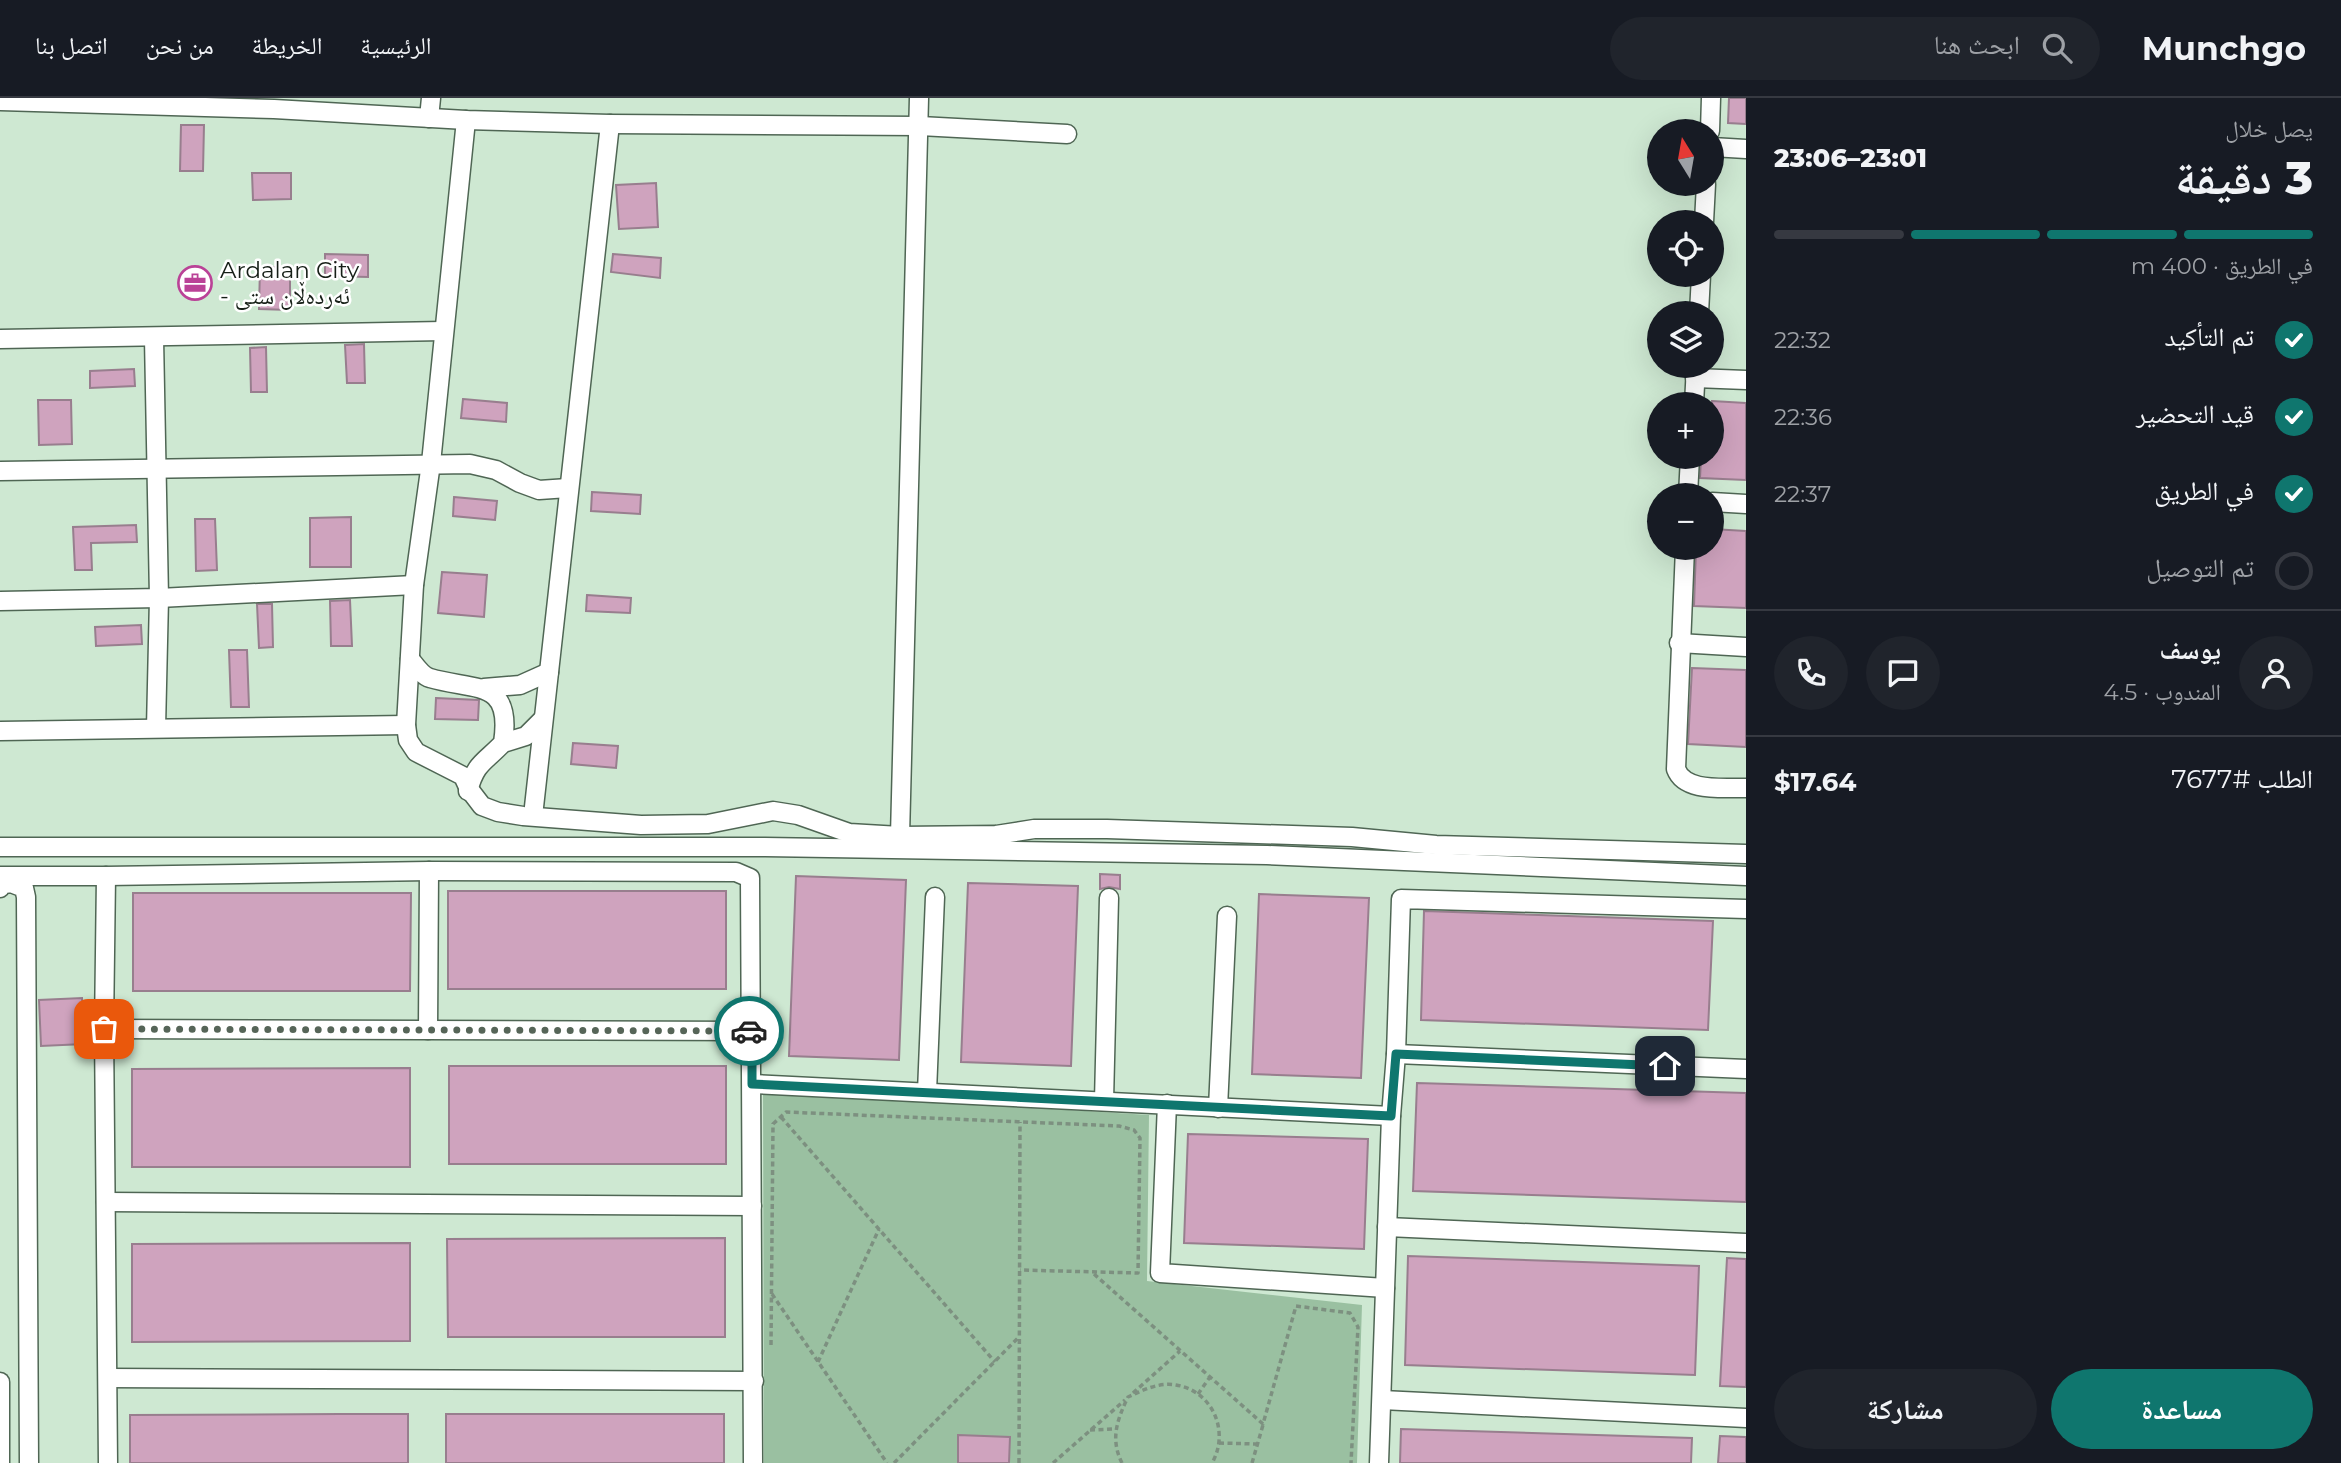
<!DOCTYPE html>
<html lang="ar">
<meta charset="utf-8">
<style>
body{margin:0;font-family:Montserrat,"Noto Naskh Arabic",sans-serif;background:#20242c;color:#f1f3f6;direction:rtl;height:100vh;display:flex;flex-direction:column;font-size:26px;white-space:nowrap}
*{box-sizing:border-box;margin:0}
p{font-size:23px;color:#9ea1a6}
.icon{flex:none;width:38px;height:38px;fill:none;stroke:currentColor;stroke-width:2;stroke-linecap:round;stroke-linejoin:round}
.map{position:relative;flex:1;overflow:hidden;direction:ltr}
.side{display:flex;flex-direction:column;background:#171b24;width:595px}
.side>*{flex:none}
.needle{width:46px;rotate:349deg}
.tools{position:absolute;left:1647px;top:21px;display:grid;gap:14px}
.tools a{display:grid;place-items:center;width:77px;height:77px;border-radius:50%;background:#171b24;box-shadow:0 7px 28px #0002;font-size:35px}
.pin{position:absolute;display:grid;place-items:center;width:60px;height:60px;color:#fff;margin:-30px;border-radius:14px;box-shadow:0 4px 10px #0006}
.courier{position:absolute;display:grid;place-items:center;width:70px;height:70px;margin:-35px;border:5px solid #0f766e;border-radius:50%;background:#fff;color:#222;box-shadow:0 2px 9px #0007}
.head em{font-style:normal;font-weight:800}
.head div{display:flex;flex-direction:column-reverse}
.head{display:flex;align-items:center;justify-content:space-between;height:119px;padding:0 28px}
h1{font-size:46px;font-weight:800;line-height:52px}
.bar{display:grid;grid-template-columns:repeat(4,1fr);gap:10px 7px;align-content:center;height:84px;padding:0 28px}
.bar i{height:9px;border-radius:5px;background:#363941}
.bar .selected{background:#0f766e}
.bar p{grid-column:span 4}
.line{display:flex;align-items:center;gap:18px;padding:0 28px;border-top:2px solid #363941}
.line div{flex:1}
.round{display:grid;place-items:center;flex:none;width:74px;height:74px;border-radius:37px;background:#20242c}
ol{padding:0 28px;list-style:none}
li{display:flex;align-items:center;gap:21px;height:77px}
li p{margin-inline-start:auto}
li .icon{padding:7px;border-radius:50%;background:#0f766e;color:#fff;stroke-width:4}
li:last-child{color:#9ea1a6}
li i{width:38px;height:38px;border:4px solid #363941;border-radius:50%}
.button{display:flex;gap:14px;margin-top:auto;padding:14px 28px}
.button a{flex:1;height:80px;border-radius:42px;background:#0f766e;color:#fff;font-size:28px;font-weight:800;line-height:80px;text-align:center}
.button a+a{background:#20242c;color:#f1f3f6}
header{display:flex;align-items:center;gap:42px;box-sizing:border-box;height:98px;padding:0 35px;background:#171b24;border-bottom:2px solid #363941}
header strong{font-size:33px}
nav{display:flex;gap:38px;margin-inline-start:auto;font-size:24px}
.search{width:490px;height:63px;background:#20242c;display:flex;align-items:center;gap:18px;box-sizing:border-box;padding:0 24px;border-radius:38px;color:#9ea1a6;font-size:26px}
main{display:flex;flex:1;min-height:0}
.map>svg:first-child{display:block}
.green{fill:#9ac0a1}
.building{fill:#cfa3be;stroke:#987e8e;stroke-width:2}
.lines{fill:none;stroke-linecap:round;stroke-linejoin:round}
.minor-casing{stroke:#4f6654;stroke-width:21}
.path{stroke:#7d9080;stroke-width:3.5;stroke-dasharray:5 3.5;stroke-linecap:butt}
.minor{stroke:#fff;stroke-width:18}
.done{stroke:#566558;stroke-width:7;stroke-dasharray:0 12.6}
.route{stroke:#0f766e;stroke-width:9}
.labels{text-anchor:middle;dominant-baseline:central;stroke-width:5;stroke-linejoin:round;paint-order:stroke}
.poi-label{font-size:23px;fill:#161f17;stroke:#fff;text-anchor:start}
</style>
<header>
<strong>Munchgo</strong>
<div class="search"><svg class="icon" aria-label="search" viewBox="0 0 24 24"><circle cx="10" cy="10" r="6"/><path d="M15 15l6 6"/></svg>ابحث هنا</div>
<nav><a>الرئيسية</a><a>الخريطة</a><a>من نحن</a><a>اتصل بنا</a></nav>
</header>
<main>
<section class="side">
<div class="head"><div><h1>3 دقيقة</h1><p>يصل خلال</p></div><em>23:01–23:06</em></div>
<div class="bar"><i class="selected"></i><i class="selected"></i><i class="selected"></i><i></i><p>في الطريق · 400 m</p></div>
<ol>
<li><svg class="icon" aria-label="check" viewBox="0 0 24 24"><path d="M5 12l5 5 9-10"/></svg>تم التأكيد<p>22:32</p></li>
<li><svg class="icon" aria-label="check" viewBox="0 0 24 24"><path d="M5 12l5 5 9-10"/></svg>قيد التحضير<p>22:36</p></li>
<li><svg class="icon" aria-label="check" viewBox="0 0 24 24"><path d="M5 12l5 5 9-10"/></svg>في الطريق<p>22:37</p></li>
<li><i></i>تم التوصيل</li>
</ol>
<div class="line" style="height:126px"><a class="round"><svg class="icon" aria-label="person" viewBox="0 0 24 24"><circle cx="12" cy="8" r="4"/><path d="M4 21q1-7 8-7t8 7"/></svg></a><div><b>يوسف</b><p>المندوب · 4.5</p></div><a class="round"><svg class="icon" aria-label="chat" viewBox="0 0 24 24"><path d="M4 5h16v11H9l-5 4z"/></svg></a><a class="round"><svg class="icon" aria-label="phone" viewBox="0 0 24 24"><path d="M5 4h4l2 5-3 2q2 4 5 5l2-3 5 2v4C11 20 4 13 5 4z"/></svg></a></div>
<div class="line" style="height:91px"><div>الطلب #7677</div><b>$17.64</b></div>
<div class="button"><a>مساعدة</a><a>مشاركة</a></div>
</section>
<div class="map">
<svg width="1746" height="1365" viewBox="0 0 1746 1365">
<rect width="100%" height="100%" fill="#cee8d2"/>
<path class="green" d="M763 993 1149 1017 1147 1183 1362 1207 1357 1365H764Z"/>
<g class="building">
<path d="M1729 0H1746V26L1728 25Z"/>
<path d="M181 27H204L203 73H180Z"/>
<path d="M252 75H291V101L253 102Z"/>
<path d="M656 85 658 129 619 131 616 87Z"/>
<path d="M325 156 368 157V179L325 178Z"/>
<path d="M613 156 661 160 660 180 611 174Z"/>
<path d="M260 169H290V212L259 211Z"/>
<path d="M364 246 365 285H347L345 247Z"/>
<path d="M266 249 267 294H251L250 250Z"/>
<path d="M134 271 135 288 90 290V273Z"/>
<path d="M463 301 507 305 506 324 461 320Z"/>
<path d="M38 302H71L72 346 39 347Z"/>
<path d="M1712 303 1746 305V382L1700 380 1701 359H1712Z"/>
<path d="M592 394 641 397 640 416 591 413Z"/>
<path d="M454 399 497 403 495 422 453 418Z"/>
<path d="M351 419V469H310V420Z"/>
<path d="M195 421H215L217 472 196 473Z"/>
<path d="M136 427 137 444 91 445 92 472H75L73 429Z"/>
<path d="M1712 431 1746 433V510L1694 508 1696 450H1712Z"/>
<path d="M442 474 487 477 484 519 438 515Z"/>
<path d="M587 497 631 500 630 515 586 513Z"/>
<path d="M350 502 352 548H331L330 503Z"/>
<path d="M257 506H272L273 549 259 550Z"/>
<path d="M141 527 142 546 96 548 95 529Z"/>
<path d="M229 552H247L249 609H231Z"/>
<path d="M1692 570 1746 572V649L1688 646Z"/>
<path d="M436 600 479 602 478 622 435 621Z"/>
<path d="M573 645 618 648 616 670 571 666Z"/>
<path d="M1100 776 1120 777V791L1109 789 1100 791Z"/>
<path d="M796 778 906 782 899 962 789 958Z"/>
<path d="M968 785 1078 788 1071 968 961 964Z"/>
<rect x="448" y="793" width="278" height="98"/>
<path d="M133 795H411L410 893H133Z"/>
<path d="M1259 796 1369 800 1361 980 1252 976Z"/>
<path d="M1424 813 1713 823 1708 932 1421 922Z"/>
<path d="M82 900 84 946 41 948 39 902Z"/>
<rect x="449" y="968" width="277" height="98"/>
<path d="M410 970V1069H132V971Z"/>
<path d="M1417 985 1746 995V1104L1413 1093Z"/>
<path d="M1188 1036 1368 1041 1364 1151 1184 1145Z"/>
<path d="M725 1140V1239H448L447 1141Z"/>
<path d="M410 1145V1243L132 1244V1146Z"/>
<path d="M1408 1158 1699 1168 1695 1277 1405 1267Z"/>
<path d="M1727 1160 1746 1161V1289L1720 1288Z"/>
<path d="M340 1316H408V1365H130V1317Z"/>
<rect x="446" y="1316" width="278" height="49"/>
<path d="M1401 1331 1692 1340 1691 1365H1400Z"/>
<path d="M958 1337 1010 1339 1009 1365H958Z"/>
<path d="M1720 1338 1746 1339V1365H1718Z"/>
</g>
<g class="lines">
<g class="minor-casing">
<g id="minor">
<path d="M0 3 274 11 466 22 610 26 920 28 1067 36"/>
<path d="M429 20 431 0"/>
<path d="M466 22 431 365 414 487 406 627 408 642 416 654 463 678 469 691 482 708 498 714 523 718 641 727 708 726 773 713 798 717 849 735 900 738 996 737 1034 731H1107L1352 739 1436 747 1746 756"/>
<path d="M1710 33 1711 0"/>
<path d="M1712 49 1746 51"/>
<path d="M1704 124 1706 86"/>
<path d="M1699 215 1701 177"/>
<path d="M154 240 159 500 156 630"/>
<path d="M0 241 443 233"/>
<path d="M1695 280 1746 282"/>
<path d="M1694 306 1696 268"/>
<path d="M0 373 470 366 496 372 520 385 539 392 568 390"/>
<path d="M1688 397 1690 359"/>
<path d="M1712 404 1746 406"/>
<path d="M1685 450 1676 671C1685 695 1724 689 1746 690"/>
<path d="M0 503 159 500 414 487"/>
<path d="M1679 545 1746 549"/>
<path d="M410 561C415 567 422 578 430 580 474 593 513 580 503 645 484 665 476 664 468 693"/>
<path d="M484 590 520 587 549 574"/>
<path d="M0 633 406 627"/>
<path d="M503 645 526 638 543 621"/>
<path d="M533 718 610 26"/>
<path d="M900 738 919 0"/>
<path d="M0 749H765L1267 757 1746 778"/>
<path d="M0 778H106L104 931 108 1365"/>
<path d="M106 778 429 773 736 774 750 780 753 1365"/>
<path d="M0 790 1 787 11 785 24 790 26 799 29 1365"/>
<path d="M104 931 752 933"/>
<path d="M428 932 429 773"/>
<path d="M1396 956 1746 971"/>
<path d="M752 986 1391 1018"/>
<path d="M927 994 935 799"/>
<path d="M1104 1003 1109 800"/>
<path d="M1167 1006 1160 1175 1385 1190"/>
<path d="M1218 1010 1227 818"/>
<path d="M106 1104 752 1108"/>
<path d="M1387 1129 1746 1145"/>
<path d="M108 1280 754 1283"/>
<path d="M0 1284V1365"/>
<path d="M1382 1302 1746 1320"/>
<path d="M1379 1365 1391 1018 1396 956 1401 801 1746 811"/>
</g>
</g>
<g class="path">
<path d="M781 1019 995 1264"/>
<path d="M1094 1176 1263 1326 1296 1208 1350 1215 1358 1229 1351 1365"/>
<path d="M772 1196 887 1365"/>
<path d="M771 1247 773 1026 786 1014 1119 1028 1134 1032 1140 1040 1138 1175 1020 1172"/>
<path d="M818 1264 879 1131"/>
<path d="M1133 1295 1180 1253"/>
<path d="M1198 1296 1210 1279"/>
<path d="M1090 1332 1115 1331"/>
<path d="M1219 1345 1257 1346"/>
<path d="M894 1365 1018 1240"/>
<path d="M1019 1365 1020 1024"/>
<path d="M1053 1365 1125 1302"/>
<path d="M1122 1365C1110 1341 1117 1322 1128 1299 1143 1292 1159 1284 1176 1287 1213 1293 1230 1334 1212 1365"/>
<path d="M1252 1365 1263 1327"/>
</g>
<use href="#minor" class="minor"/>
</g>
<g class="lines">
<path class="done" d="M104 931 749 933"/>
<path class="route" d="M749 933H752V986L1391 1018 1396 956 1665 968"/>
</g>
<defs>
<g id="office-ring" transform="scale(1.75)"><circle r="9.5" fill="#fff" stroke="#ba4297" stroke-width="1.5"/><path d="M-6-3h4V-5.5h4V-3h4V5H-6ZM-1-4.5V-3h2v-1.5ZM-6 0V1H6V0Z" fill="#ba4297"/></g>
</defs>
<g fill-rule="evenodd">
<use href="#office-ring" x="195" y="185"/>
</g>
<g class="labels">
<g class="poi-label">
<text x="220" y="172">Ardalan City<tspan x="220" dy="26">- ئەردەڵان ستی</tspan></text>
</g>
</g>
</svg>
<div class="tools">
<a><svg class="needle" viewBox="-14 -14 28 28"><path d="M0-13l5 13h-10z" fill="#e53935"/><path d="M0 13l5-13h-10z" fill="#9ea1a6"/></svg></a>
<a><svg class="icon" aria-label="locate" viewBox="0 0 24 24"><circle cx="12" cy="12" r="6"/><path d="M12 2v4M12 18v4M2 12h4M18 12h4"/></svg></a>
<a><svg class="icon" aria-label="layers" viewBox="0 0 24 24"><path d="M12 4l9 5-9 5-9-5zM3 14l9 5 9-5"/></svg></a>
<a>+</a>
<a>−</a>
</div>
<div class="pin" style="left:104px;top:931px;background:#ea580c"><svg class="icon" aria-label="bag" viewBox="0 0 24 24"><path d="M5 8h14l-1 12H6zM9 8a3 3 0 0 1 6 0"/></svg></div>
<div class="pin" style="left:1665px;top:968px;background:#1f2937"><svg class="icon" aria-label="home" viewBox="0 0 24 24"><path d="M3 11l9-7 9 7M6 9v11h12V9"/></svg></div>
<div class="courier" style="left:749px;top:933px"><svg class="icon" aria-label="car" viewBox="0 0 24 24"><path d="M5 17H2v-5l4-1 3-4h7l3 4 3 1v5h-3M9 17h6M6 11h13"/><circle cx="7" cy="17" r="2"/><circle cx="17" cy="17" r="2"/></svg></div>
</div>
</main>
